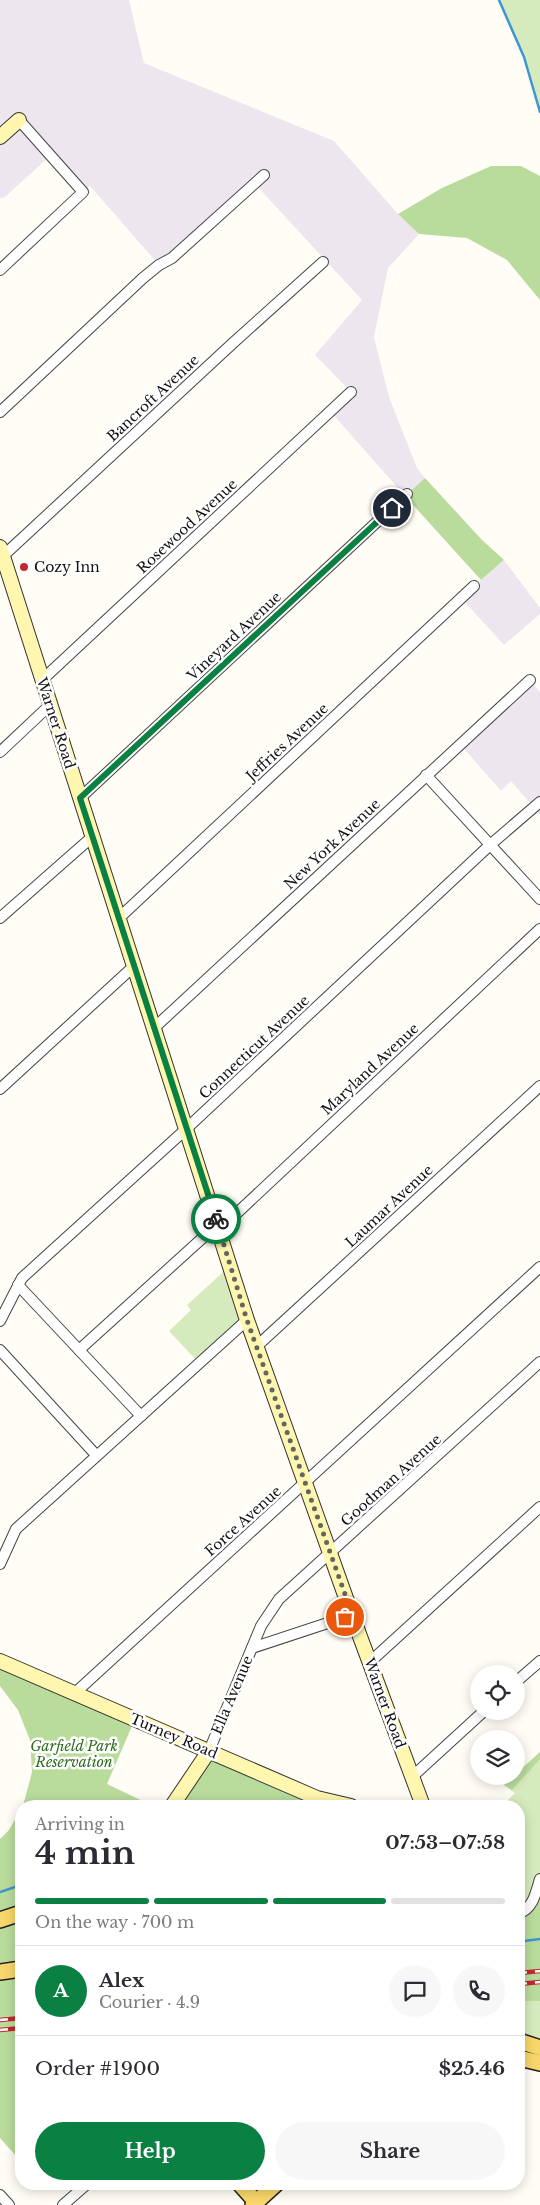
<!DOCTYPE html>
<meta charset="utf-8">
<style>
body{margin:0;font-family:"Libre Baskerville",serif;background:#f7f7f7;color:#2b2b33;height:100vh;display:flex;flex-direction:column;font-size:19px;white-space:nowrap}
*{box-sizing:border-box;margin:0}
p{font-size:16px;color:#7c7c81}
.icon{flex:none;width:28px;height:28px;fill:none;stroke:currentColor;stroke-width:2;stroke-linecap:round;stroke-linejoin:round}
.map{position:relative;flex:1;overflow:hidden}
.details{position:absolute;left:15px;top:1800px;width:510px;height:390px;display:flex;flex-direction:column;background:#fff;border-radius:20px;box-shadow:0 2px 12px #0003}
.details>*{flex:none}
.tools{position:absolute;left:470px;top:1665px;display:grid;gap:10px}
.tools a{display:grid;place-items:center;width:55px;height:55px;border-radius:50%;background:#fff;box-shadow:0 2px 12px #0003;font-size:25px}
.pin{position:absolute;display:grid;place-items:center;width:42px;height:42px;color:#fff;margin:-21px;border:2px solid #fff;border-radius:50%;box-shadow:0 1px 5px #0007}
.courier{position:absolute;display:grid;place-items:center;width:50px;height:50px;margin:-25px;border:4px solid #0b8043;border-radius:50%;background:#fff;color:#222;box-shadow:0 1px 6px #0007}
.summary em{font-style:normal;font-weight:700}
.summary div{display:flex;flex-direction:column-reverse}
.summary{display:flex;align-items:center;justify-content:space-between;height:85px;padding:0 20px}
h1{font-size:32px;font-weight:700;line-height:38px}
.bar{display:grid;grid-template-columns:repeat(4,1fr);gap:8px 5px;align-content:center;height:60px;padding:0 20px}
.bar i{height:6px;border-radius:4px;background:#e1e1e2}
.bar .active{background:#0b8043}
.bar p{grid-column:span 4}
.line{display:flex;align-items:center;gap:12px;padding:0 20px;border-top:1px solid #e1e1e2}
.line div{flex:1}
.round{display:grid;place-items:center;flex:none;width:52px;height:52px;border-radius:26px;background:#f7f7f7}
.cta{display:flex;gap:10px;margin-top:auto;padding:10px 20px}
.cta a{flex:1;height:58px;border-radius:30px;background:#0b8043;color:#fff;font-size:20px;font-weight:700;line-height:58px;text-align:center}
.cta a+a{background:#f7f7f7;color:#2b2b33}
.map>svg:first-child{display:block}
.industrial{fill:#eee6ef}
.green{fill:#d5ebbd}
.forest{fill:#b9dc9c}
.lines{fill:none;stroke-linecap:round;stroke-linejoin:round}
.stream{stroke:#3f96cf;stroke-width:2.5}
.street-casing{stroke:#444;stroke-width:12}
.secondary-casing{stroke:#333;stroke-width:16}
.primary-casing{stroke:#222;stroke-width:18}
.street{stroke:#fff;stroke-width:10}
.secondary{stroke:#fff6b0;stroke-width:14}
.primary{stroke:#f9d66b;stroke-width:15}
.rail-casing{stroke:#c4262e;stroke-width:4.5}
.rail{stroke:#fff;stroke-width:2.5;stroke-dasharray:8;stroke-linecap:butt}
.done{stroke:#646461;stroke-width:5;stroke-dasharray:0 9}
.route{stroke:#0b8043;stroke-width:6}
.poi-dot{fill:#c4262e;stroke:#fff;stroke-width:2}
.labels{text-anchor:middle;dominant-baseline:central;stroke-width:5;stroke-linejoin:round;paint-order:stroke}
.street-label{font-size:14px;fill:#111;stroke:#fff}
.poi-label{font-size:14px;fill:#111;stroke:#fff;text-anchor:start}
.park-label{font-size:14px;font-style:italic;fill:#2f6b1f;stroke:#fff}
</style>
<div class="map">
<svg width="540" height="2205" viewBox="0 0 540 2205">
<rect width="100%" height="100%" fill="#fffdf5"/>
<g class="industrial">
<path d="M0 0H129L144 63 334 141 398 214 419 234 388 268 374 337 389 397 417 468 425 478 405 496 330 411 351 392 315 355 362 300 255 184 159 265 90 186 83 192 50 156 5 197 0 198Z"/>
<path d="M504 560 540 608V614L504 645 461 598Z"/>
<path d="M530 680 540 692V815L511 781 501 791 460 744Z"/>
</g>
<g class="green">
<path d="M499 0H540V112L524 57Z"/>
<path d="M231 1265 247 1320 199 1363 169 1331 191 1310 187 1305Z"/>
<path d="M540 1752V1879L532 1903 519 1913V1806H502L515 1793 504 1785 516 1776V1774Z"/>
<path d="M519 2001H540V2048L519 2041Z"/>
</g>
<g class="forest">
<path d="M491 166H521L540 176V300L507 260 467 238 419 234 398 214 442 188Z"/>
<path d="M425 478 482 540 504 560 481 580 405 496Z"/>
<path d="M0 1661 135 1719 107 1784 153 1806H23L32 1772 30 1740 18 1710 0 1686Z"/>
<path d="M209 1751 350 1806H172Z"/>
<path d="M540 1752V1759L512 1790 504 1785 516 1776V1774Z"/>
<path d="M21 1809V2151L16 2156 0 2138V1839L9 1830Z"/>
<path d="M540 1879V2001H519V1913L525 1912Z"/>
</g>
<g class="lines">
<g class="stream">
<path d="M499 0 524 57 540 112"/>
<path d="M0 1892 21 1885"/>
<path d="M519 1939 524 1941 540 1939"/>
</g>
<g class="street-casing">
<g id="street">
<path d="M0 270 83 192 19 120"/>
<path d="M0 412 143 278 159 265 172 258 264 175"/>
<path d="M3 556 233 343 323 262"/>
<path d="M42 680 351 392"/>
<path d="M0 752 50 705"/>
<path d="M426 775 540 899"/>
<path d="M80 798 407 494"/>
<path d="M0 918 92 837"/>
<path d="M119 918 474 586"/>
<path d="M153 1029 530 680"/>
<path d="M0 1089 133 967"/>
<path d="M220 1229 540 929"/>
<path d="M18 1285 141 1416"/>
<path d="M0 1321 22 1278 185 1130 490 845 540 802"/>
<path d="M257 1346 540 1086"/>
<path d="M0 1350 96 1455"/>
<path d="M79 1350 218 1224"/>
<path d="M0 1564 16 1529 247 1320"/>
<path d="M252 1648 352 1615"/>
<path d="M371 1661 540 1507"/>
<path d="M516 1682 540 1661"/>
<path d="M75 1693 540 1267"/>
<path d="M209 1751 261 1626 279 1599 540 1362"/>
<path d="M412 1777 484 1711"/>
<path d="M519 1913C533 1909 536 1892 540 1879"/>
<path d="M0 2195 9 2205"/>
<path d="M63 2205 87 2184"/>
</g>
</g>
<g class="secondary-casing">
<g id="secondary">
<path d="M0 137 19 120"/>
<path d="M0 547 247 1320 352 1615 423 1806"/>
<path d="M0 1661 317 1798 351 1806"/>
<path d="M172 1806 209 1751"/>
</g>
</g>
<g class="primary-casing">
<g id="primary">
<path d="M0 1920 21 1913"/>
<path d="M0 1972 21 1969"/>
<path d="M519 2041 540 2048"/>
<path d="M519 2058 540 2063"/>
<path d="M240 2184 256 2202"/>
<path d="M253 2205 276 2184"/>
</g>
</g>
<use href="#street" class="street"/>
<use href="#secondary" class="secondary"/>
<use href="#primary" class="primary"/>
<g class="rail-casing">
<g id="rail">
<path d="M519 1973 540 1971"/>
<path d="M519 1984 540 1982"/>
<path d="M0 2020 21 2018"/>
<path d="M0 2030 21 2028"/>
</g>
</g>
<use href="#rail" class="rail"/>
</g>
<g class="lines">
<path class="done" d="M216 1219 247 1320 350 1608 352 1615 345 1617"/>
<path class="route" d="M216 1219 80 798 392 508"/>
</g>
<circle class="poi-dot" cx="24" cy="567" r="5"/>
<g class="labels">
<g class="street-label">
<text transform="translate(153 398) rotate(-43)">Bancroft Avenue</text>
<text transform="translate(187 526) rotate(-43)">Rosewood Avenue</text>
<text transform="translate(234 636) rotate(-43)">Vineyard Avenue</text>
<text transform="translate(56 723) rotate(72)">Warner Road</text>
<text transform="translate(287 742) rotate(-43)">Jeffries Avenue</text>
<text transform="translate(332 844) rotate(-43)">New York Avenue</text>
<text transform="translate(254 1047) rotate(-43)">Connecticut Avenue</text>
<text transform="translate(370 1069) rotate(-43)">Maryland Avenue</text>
<text transform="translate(389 1206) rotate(-43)">Laumar Avenue</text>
<text transform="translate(391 1480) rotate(-42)">Goodman Avenue</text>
<text transform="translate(243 1521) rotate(-42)">Force Avenue</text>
<text transform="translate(232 1695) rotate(-67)">Ella Avenue</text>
<text transform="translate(385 1703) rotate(70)">Warner Road</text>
<text transform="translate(174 1736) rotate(23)">Turney Road</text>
</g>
<g class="poi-label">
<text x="34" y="567">Cozy Inn</text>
</g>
<g class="park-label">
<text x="74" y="1746">Garfield Park<tspan x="74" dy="16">Reservation</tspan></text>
</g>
</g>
</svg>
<div class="tools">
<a><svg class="icon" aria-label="locate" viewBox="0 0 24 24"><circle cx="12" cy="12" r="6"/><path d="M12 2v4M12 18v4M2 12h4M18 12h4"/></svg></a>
<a><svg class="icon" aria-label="layers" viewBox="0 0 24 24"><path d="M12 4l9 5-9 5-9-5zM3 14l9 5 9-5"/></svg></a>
</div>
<div class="pin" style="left:345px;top:1617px;background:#ea580c"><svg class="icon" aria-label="bag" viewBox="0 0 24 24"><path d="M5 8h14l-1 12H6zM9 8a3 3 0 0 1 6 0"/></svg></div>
<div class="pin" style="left:392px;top:508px;background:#1f2937"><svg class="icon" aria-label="home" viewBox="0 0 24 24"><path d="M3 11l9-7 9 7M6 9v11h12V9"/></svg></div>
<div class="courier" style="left:216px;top:1219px"><svg class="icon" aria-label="bike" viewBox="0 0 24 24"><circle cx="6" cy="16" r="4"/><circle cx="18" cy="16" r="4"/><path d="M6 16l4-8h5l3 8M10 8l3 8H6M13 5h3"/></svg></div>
<section class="details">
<div class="summary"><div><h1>4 min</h1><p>Arriving in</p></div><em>07:53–07:58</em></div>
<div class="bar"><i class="active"></i><i class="active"></i><i class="active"></i><i></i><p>On the way · 700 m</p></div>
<div class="line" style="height:90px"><b class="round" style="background:#0b8043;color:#fff">A</b><div><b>Alex</b><p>Courier · 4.9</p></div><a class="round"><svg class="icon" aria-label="chat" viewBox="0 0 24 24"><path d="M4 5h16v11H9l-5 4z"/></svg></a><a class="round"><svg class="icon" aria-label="phone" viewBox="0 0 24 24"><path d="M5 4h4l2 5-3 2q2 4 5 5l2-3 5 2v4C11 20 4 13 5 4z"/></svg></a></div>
<div class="line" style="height:65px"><div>Order #1900</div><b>$25.46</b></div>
<div class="cta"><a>Help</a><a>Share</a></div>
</section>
</div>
